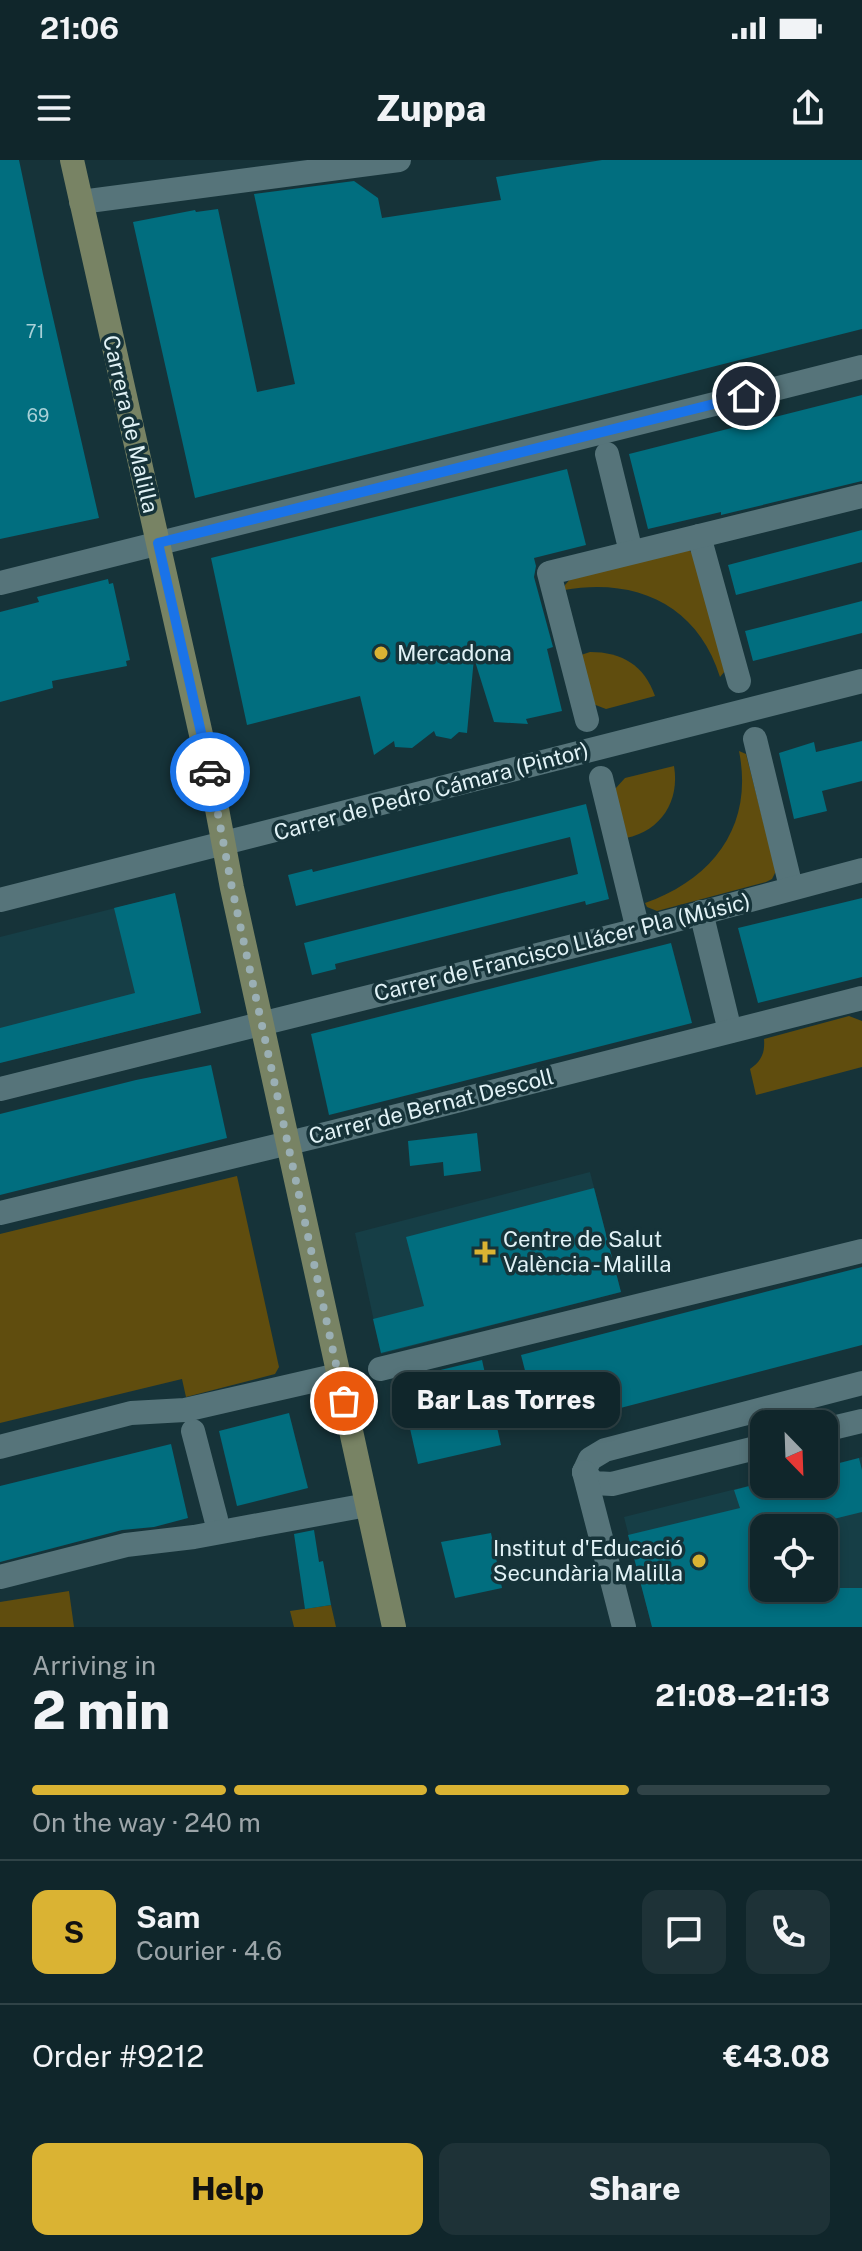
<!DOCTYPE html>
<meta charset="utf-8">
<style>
body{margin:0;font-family:"Public Sans",sans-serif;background:#1e3237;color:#f1f3f6;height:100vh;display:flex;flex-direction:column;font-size:30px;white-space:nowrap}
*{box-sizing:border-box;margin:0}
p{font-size:26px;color:#9ca5a9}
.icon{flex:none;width:44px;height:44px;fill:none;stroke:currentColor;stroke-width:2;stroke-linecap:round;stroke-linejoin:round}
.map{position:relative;height:1467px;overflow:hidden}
.sheet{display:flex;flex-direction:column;background:#10262b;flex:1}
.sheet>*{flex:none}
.needle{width:52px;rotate:157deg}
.buttons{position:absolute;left:750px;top:1250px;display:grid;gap:16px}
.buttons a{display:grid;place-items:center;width:88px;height:88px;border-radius:16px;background:#10262b;box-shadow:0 4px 12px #0003,0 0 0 2px #304347;font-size:40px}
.pin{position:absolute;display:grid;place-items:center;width:68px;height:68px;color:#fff;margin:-34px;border:4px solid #fff;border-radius:50%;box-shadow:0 2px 8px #0007}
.courier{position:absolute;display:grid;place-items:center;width:80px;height:80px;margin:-40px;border:6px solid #1a73e8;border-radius:50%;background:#fff;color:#222;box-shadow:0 2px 10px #0007}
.bubble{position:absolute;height:56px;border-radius:16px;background:#10262b;box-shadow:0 4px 12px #0003,0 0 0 2px #304347;font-size:26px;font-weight:800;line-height:56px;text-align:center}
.summary em{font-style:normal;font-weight:800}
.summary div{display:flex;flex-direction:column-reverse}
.summary{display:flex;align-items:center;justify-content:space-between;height:136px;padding:0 32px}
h1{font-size:52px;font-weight:800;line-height:60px}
.bar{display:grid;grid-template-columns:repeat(4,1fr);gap:12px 8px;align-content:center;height:96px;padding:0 32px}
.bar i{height:10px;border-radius:6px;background:#304347}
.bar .selected{background:#dab333}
.bar p{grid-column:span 4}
.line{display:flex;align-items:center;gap:20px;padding:0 32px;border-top:2px solid #304347}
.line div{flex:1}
.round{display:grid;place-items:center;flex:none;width:84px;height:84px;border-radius:16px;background:#1e3237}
.button{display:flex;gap:16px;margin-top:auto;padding:16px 32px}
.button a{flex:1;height:92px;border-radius:16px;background:#dab333;color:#111;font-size:32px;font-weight:800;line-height:92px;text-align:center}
.button a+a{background:#1e3237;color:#f1f3f6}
.status{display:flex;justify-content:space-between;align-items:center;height:56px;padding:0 40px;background:#10262b;direction:ltr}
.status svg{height:22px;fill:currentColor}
header{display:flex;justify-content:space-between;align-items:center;height:104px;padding:0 32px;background:#10262b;font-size:36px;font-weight:800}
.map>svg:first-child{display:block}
.built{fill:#163e46;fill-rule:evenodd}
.green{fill:#604d0e}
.building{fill:#016e7f}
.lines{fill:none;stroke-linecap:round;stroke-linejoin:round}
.street{stroke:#56747a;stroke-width:24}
.secondary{stroke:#788364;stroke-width:24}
.done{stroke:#9aafb4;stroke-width:8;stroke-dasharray:0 14.4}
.route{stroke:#1a73e8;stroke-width:10}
.poi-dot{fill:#dab333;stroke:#163339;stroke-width:3}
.labels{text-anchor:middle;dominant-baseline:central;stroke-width:7;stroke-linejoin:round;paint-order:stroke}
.number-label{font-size:18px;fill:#a9d1d8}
.street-label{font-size:22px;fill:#e1f2f6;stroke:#163339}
.poi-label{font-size:22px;fill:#e1f2f6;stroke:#163339;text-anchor:start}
</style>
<div class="status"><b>21:06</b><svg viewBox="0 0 49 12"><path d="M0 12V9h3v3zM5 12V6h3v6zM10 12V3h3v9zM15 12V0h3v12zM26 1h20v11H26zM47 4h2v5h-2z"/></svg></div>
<header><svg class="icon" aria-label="menu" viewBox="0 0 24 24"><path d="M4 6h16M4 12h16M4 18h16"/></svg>Zuppa<svg class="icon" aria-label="share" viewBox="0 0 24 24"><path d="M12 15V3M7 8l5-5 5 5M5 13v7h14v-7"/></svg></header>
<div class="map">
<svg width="862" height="1467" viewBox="0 0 862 1467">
<rect width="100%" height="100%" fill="#163339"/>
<g class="built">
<path d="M175 733 201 853 0 903V777Z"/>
<path d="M590 1012 621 1132 381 1194 355 1073Z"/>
<path d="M862 1297V1467H652L624 1357 764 1322V1324H824V1307ZM764 1368H824V1428H764Z"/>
</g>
<g class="green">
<path d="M688 390 696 395 725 511 720 517C698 445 636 417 564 430L565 425 572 417Z"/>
<path d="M590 492C622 492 644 505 655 536L606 549 593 544 578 496Z"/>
<path d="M739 591 746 594 776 711 772 719 766 722 657 751 647 747 645 743C713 719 754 666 739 591Z"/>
<path d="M674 606C680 641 661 671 626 678L615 629 625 618Z"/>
<path d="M849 856 862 861V907L756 935 750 909C762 901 765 892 764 879Z"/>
<path d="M237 1016 279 1207 275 1214 186 1237 182 1219 0 1263V1074Z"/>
<path d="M69 1431 74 1467H0V1442Z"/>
<path d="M331 1445 336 1467H294L290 1451Z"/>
</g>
<g class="building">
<path d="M0 0H19L43 114 99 358 0 379Z"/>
<path d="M602 0H862V169L195 338 133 62 195 50 196 52 218 49 257 232 295 224 254 34 354 21 378 38 382 58 501 40 496 17Z"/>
<path d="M862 235V321L721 355V352L648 369 629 294Z"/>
<path d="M567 309 586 385 534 398 536 406 534 417 553 487 547 489 562 551 526 559 528 564 494 562 474 498 467 573 459 572 451 579 436 576 434 571 412 588 395 587 394 581 374 595 360 536 247 565 211 398Z"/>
<path d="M862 370V402L736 435 728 405Z"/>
<path d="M108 419 109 424 113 423 130 500 126 501 127 506 52 521 53 528 0 542V452L39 442 37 437Z"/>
<path d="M862 441V473L753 501 745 471Z"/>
<path d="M862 581V621L822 631 827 651 794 659 779 593 814 582 816 592Z"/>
<path d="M586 644 609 739 586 745 585 741 335 804 336 809 312 815 304 783 578 714 570 677 296 746 288 715 312 709 313 712Z"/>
<path d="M175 733 201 853 0 903V868L135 833 114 748Z"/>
<path d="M862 738V817L758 843 738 768Z"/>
<path d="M671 783 692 863 329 955 311 874Z"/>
<path d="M211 905 227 978 0 1035V954L136 920Z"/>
<path d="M477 973 481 1011 444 1016 443 1002 410 1006 408 981Z"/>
<path d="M594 1028 621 1132 381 1193 373 1159 424 1146 406 1077Z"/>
<path d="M862 1107V1185L540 1269 521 1195Z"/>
<path d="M482 1200 501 1285 418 1304 399 1220Z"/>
<path d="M289 1253 308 1328 237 1346 219 1271Z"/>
<path d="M171 1284 188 1358 154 1367 122 1370 0 1402V1326Z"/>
<path d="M859 1298 862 1310V1352L797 1368H764V1428H862V1467H652L628 1375 740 1348 734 1330 757 1324H824V1307Z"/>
<path d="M314 1370 319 1402 323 1401 331 1445 305 1449 294 1374Z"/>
<path d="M491 1373 502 1428 455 1438 441 1382Z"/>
</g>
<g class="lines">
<g class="street">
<path d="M81 42 399 0"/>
<path d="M607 294 631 392"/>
<path d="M699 376 739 521"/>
<path d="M0 423 862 207"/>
<path d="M587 560 549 413 862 336"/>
<path d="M755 579 791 727"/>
<path d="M601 618 638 770"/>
<path d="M0 740 862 521"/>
<path d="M701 752 730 871"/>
<path d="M0 929 638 770 862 710"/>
<path d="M0 1053 330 973 862 838"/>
<path d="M380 1209 862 1091"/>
<path d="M824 1270 862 1261"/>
<path d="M193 1271 216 1359"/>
<path d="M0 1287 131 1253 185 1250 338 1215"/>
<path d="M584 1312 590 1299 605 1290 862 1223"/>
<path d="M584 1312 594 1323 612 1324 764 1286"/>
<path d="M584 1312 624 1467"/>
<path d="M0 1417 126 1385 194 1377 367 1345"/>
</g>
<path class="secondary" d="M72 0 213 628 232 728 394 1467"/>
</g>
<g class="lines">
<path class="done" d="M210 612 232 728 344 1241"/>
<path class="route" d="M210 612 158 383 746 236"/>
</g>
<g class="poi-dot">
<circle cx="381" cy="493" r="8"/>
<path d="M481 1080h8v8h8v8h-8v8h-8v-8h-8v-8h8z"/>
<circle cx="699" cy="1401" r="8"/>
</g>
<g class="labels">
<g class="number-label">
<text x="35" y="171">71</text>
<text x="38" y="255">69</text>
</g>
<g class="street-label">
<text transform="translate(131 264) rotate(77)">Carrera de Malilla</text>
<text transform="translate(431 631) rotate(-15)">Carrer de Pedro Cámara (Pintor)</text>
<text transform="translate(562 787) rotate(-14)">Carrer de Francisco Llácer Pla (Músic)</text>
<text transform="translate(431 946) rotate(-14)">Carrer de Bernat Descoll</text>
</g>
<g class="poi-label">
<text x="397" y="493">Mercadona</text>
<text x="503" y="1079">Centre de Salut<tspan x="503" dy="25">València - Malilla</tspan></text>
<text x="683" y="1388" text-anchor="end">Institut d'Educació<tspan x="683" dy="25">Secundària Malilla</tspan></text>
</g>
</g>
</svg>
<div class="buttons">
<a><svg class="needle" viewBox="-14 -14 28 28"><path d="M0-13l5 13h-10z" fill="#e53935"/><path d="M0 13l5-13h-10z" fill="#9ca5a9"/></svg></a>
<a><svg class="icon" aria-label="locate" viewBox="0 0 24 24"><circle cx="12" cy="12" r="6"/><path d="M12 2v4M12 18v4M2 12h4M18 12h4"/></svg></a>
</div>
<div class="pin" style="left:344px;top:1241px;background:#ea580c"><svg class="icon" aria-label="bag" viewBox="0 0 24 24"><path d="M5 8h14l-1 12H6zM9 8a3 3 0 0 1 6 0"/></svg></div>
<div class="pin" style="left:746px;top:236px;background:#1f2937"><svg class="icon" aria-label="home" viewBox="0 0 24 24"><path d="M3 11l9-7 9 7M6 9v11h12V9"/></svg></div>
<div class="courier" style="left:210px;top:612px"><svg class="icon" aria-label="car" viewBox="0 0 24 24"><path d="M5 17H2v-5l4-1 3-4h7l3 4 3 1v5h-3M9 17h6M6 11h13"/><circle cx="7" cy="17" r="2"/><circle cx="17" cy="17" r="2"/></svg></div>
<div class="bubble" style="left:392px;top:1212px;width:228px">Bar Las Torres</div>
</div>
<section class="sheet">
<div class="summary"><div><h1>2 min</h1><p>Arriving in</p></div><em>21:08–21:13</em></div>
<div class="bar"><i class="selected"></i><i class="selected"></i><i class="selected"></i><i></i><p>On the way · 240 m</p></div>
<div class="line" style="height:144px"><b class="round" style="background:#dab333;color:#111">S</b><div><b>Sam</b><p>Courier · 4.6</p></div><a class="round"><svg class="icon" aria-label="chat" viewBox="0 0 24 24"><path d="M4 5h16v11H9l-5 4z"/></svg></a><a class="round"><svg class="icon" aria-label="phone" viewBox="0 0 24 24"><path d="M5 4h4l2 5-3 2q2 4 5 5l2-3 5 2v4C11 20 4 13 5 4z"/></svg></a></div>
<div class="line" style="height:104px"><div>Order #9212</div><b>€43.08</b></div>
<div class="button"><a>Help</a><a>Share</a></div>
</section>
